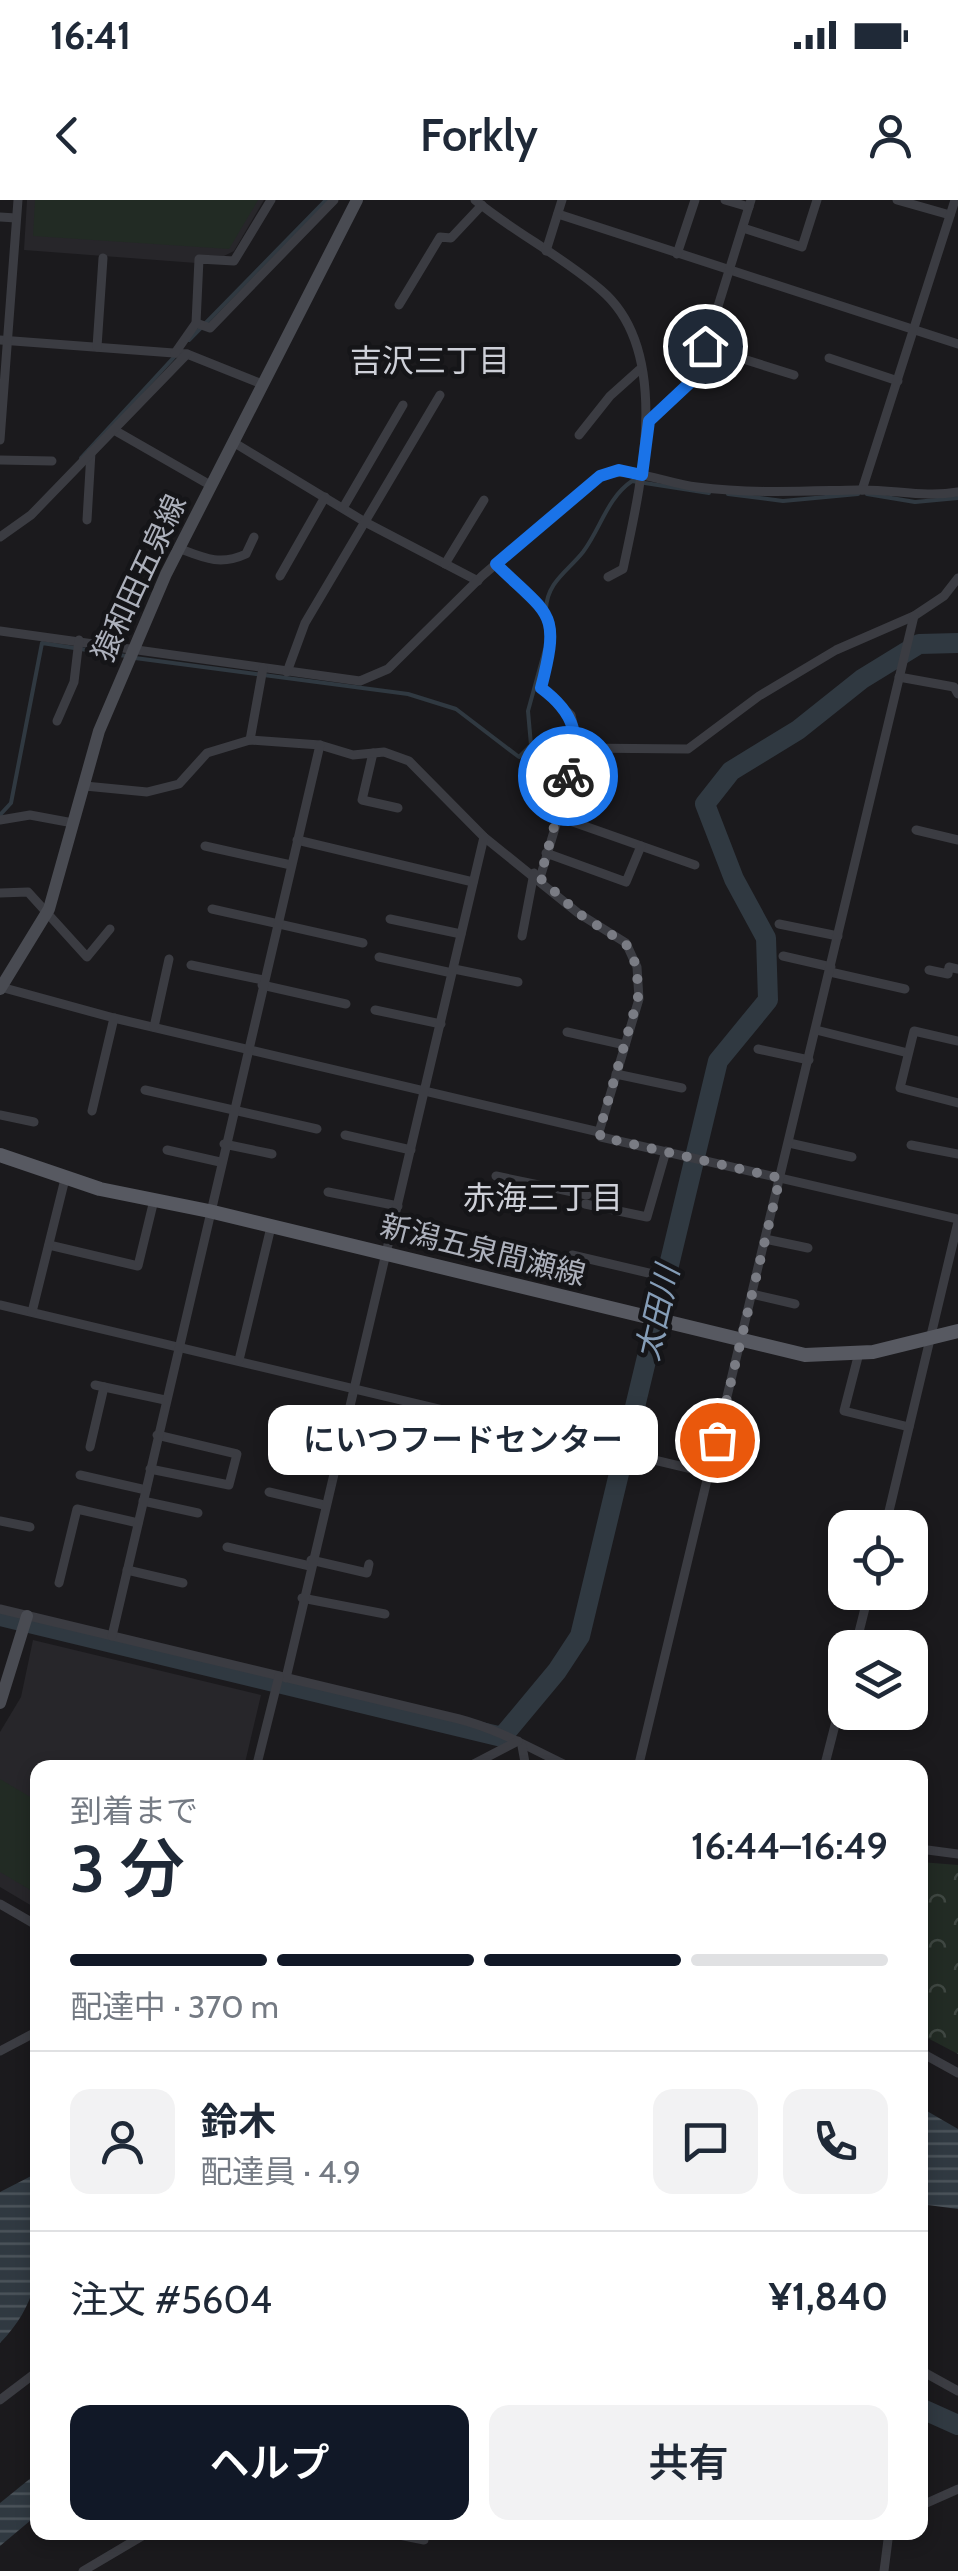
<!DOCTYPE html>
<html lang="ja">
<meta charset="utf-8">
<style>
body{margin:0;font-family:Cabin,"Noto Sans JP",sans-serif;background:#f2f2f3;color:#1f2937;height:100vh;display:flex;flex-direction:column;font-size:38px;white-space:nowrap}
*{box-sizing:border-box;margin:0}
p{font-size:32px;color:#747a83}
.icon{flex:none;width:55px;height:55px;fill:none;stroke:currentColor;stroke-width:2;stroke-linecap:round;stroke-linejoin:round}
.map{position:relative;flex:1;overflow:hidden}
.side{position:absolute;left:30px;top:1560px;width:898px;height:780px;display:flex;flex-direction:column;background:#fff;border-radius:20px;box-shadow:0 5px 15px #0003}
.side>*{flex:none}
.tools{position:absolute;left:828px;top:1310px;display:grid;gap:20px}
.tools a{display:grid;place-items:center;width:100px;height:100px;border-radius:20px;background:#fff;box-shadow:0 5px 15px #0003;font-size:50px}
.pin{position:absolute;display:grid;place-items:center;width:85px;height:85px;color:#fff;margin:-42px;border:5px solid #fff;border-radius:50%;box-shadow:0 2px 10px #0007}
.courier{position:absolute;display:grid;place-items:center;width:100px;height:100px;margin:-50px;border:8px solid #1a73e8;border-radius:50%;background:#fff;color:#222;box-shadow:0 2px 12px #0007}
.bubble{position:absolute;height:70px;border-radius:20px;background:#fff;box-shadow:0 5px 15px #0003;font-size:32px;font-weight:600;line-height:70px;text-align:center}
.headline em{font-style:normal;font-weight:600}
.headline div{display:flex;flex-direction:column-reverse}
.headline{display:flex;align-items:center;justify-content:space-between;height:170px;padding:0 40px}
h1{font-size:65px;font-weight:600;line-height:75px}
.bar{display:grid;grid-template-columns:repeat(4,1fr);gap:15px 10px;align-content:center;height:120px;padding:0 40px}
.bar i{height:12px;border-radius:8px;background:#e0e1e3}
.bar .selected{background:#111827}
.bar p{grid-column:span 4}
.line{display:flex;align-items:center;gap:25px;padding:0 40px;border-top:2px solid #e0e1e3}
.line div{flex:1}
.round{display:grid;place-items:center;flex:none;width:105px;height:105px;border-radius:20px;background:#f2f2f3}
.button{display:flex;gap:20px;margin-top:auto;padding:20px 40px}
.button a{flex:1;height:115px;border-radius:20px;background:#111827;color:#fff;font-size:40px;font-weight:600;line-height:115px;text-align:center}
.button a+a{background:#f2f2f3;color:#1f2937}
.status{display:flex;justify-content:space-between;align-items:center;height:70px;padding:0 50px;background:#fff;direction:ltr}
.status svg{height:28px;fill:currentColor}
header{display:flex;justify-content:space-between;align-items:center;height:130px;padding:0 40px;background:#fff;font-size:45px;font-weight:600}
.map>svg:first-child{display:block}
.built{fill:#27262a}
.forest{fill:url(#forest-crowns)}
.pitch{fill:#222b24}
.water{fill:url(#water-rules)}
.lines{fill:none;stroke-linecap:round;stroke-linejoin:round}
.stream{stroke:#303941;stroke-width:4}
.river{stroke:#303941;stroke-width:20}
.street{stroke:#3b3c42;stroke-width:9}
.secondary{stroke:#494b52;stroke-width:12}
.primary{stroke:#575961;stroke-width:14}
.done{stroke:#7a7c84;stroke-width:10;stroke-dasharray:0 18}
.route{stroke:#1a73e8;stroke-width:12}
.labels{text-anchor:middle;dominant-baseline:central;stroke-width:9;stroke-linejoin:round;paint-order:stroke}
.street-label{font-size:30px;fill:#adb1bc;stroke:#151518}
.neighbourhood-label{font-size:32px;fill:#ced0d8;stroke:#151518}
.water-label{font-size:32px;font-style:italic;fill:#859db7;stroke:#151518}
</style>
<div class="status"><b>16:41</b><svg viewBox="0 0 49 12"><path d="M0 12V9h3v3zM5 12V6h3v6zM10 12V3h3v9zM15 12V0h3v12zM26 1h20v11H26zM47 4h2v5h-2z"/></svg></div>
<header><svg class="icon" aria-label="back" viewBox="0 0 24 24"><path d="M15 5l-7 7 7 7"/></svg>Forkly<svg class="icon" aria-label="person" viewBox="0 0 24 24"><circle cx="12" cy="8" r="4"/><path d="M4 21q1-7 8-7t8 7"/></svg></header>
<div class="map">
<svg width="958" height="2371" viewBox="0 0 958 2371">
<defs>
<pattern id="forest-crowns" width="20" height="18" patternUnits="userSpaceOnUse" patternTransform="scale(2.5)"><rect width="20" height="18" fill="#222b24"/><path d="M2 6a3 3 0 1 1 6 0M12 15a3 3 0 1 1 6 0" fill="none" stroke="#3f4742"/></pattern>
<pattern id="water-rules" width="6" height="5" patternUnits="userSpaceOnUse" patternTransform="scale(2.5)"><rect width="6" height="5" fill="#303941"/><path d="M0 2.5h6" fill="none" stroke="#4b535a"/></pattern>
</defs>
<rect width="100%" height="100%" fill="#1b1a1d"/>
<g class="built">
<path d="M27 0H264L234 51 224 56 197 55 196 63 24 50Z"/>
<path d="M33 1440 261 1495 244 1567 38 1568 37 1709 0 1687V1532L21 1497Z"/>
</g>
<path class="forest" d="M920 1662 958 1665V1854L920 1834Z"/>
<g class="pitch">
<path d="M35 0H258L229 49 33 36Z"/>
<path d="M0 1579 37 1601V1694L0 1672Z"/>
</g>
<g class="water">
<path d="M920 1907 958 1929V2009L920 2004Z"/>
<path d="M37 1973C38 2041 51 2091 0 2143V1992Z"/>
<path d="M37 2273V2315L0 2346V2303Z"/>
</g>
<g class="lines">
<g class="stream">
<path d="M189 140 326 0"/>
<path d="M81 258 176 155"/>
<path d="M728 294 783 301 858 294"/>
<path d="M867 294 915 302 958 298"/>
<path d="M546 409C547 382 568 371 583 352 601 328 607 298 632 281L709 293"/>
<path d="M135 458 408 494 456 509 519 557 531 545 528 511 545 449"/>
<path d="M0 615 11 603 42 443 126 456"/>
</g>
<g class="river">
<path d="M0 1416 502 1537 557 1471 580 1436 718 861 768 800 766 738 734 679 705 604 731 571 798 530 862 479 919 444 958 443"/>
<path d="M920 2208 958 2225"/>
</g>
<g class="street">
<path d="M475 0C515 33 562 56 601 90 674 152 640 289 623 369L608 377"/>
<path d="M725 0 749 7"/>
<path d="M897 0 950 15"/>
<path d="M558 14 958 144"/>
<path d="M0 17 16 18"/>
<path d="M743 28 802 47 817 0"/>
<path d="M546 51 562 0"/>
<path d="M677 54 695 0"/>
<path d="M399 105 440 37 451 38 482 5"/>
<path d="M196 123 210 128 334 0"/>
<path d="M0 140 187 154 262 184"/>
<path d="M97 147 103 58"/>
<path d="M705 147 794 175"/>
<path d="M175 153 196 123 199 59 234 61 271 0"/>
<path d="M829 158 898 181"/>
<path d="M649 221 696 177 751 0"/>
<path d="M114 230 210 285"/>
<path d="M579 235 610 196 639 170"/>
<path d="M0 240 18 0"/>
<path d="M233 242 365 322 478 381"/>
<path d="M0 260 52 261"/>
<path d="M862 290 955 0"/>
<path d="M343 308 403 205"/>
<path d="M87 320 91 252"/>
<path d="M0 337 31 315 187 154"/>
<path d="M178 348C204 358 220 366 246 354L254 337"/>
<path d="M445 364 484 300"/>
<path d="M496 364C550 417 561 410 541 488L571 515 579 548 540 678"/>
<path d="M280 376 325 297"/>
<path d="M0 431 360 481 388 469 482 376 600 275C633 266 664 283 697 287 752 294 804 291 858 290 892 289 924 298 958 292"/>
<path d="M287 472 305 423 440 195"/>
<path d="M899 477 954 487 958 494"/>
<path d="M57 521 74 482 79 440"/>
<path d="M250 540 263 468"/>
<path d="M579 548 688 549 759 496 836 450 914 416 944 396 958 378"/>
<path d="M373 553 362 600 398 608"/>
<path d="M85 586 147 592 179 584 207 553 250 540 320 545 353 555 384 552 409 561 484 637 578 713 626 743 637 767 639 799 599 932 601 937 958 1019"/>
<path d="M556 616 695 665"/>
<path d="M0 620 30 615 73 623"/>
<path d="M916 630 958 640"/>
<path d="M297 640 473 682"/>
<path d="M205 646 291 665"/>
<path d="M546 653 626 682 641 646"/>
<path d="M0 693 28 692 87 757 110 729"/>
<path d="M212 709 363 743"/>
<path d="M390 719 461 734"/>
<path d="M779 724 838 736"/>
<path d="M522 736 534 673"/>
<path d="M783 756 831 767"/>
<path d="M379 757 452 773"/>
<path d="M191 765 263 780"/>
<path d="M454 769 518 782"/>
<path d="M929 770 948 774 949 767 958 769"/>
<path d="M830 772 905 789"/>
<path d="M262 785 346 804"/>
<path d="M1 787 114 818 599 932"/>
<path d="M375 810 441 824"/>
<path d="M154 827 169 759"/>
<path d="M816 830 908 853"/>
<path d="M567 832 625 845"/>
<path d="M958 841 914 831 900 888 958 903"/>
<path d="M758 849 809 860"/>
<path d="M616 874 682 888"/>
<path d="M145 890 317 929"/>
<path d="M92 911 114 818"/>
<path d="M0 915 34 922"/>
<path d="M345 935 411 950"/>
<path d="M789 943 852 957"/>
<path d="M224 944 272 954"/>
<path d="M911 945 958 954"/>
<path d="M167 950 220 962"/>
<path d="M496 976 587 995"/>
<path d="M328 992 398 1006"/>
<path d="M585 1004 647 1017 666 951"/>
<path d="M765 1039 808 1048"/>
<path d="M49 1045 138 1066 154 1000"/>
<path d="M572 1055 657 1075"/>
<path d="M752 1094 795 1104"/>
<path d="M0 1105 709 1273"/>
<path d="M32 1112 65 979"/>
<path d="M859 1153 844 1211 909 1227"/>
<path d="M239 1160 271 1027"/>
<path d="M95 1185 165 1200"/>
<path d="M90 1247 104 1187"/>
<path d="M150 1269 229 1285 237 1254 157 1235"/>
<path d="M80 1275 146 1290"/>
<path d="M269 1292 324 1305"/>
<path d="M143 1301 198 1313"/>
<path d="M0 1321 30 1327"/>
<path d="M885 1328 958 1022"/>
<path d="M227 1347 310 1366"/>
<path d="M311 1360 367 1373 369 1364"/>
<path d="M127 1370 183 1383"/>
<path d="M59 1383 77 1309 138 1323"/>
<path d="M302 1398 385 1414"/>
<path d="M0 1409 459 1519C501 1530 533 1550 572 1568"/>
<path d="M112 1436 320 545"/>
<path d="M855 1448 869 1392"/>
<path d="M286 1478 484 637"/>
<path d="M522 1546 526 1568"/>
<path d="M256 1568 279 1476"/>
<path d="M466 1568 518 1541"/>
<path d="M638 1568 914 416"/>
<path d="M824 1568 845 1486"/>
<path d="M920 1649 958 1654"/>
<path d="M0 1704 38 1726"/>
<path d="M0 1851 38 1831"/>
<path d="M920 1852 958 1873"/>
<path d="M920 2170 958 2191"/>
<path d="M0 2200 38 2171"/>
<path d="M920 2306 958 2289"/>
<path d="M384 2332 424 2340"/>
<path d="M83 2371 149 2332"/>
<path d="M884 2371 889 2332"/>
</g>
<g class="secondary">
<path d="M0 789 49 709 99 531 166 374 357 0"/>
<path d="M0 1503 27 1416"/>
</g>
<path class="primary" d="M0 955 100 989 209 1011 805 1155 873 1152 958 1131"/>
</g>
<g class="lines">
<path class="done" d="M568 576 540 678 578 713 626 744 637 767 638 798 599 932 601 937 780 978 717 1240"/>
<path class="route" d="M568 576C582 538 575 513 541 488 561 410 550 417 496 364L600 276 619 270 642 275 649 221 696 177 705 146"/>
</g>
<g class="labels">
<g class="street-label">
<text transform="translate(139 378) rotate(-65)">猿和田五泉線</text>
<text transform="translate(483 1050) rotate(14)">新潟五泉間瀬線</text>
</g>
<g class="neighbourhood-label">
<text x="430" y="160">吉沢三丁目</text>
<text x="543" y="997">赤海三丁目</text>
</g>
<g class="water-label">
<text transform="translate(657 1113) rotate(-77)">太田川</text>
</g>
</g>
</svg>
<div class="tools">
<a><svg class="icon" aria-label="locate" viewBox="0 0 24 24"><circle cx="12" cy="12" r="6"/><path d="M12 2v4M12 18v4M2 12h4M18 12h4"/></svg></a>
<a><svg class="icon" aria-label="layers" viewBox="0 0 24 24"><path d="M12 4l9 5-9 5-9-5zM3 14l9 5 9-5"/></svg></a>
</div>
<div class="pin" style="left:717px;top:1240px;background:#ea580c"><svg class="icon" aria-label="bag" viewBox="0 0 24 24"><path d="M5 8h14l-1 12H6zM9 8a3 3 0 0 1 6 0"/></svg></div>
<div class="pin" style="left:705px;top:146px;background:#1f2937"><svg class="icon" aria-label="home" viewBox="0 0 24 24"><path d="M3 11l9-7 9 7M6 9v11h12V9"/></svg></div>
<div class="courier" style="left:568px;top:576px"><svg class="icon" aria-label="bike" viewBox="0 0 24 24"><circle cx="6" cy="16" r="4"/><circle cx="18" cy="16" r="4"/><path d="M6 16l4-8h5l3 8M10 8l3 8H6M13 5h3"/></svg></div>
<div class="bubble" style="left:268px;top:1205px;width:390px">にいつフードセンター</div>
<section class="side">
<div class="headline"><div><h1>3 分</h1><p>到着まで</p></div><em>16:44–16:49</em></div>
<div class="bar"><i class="selected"></i><i class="selected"></i><i class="selected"></i><i></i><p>配達中 · 370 m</p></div>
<div class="line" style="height:180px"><a class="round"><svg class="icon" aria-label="person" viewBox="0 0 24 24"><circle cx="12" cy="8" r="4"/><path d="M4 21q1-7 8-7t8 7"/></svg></a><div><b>鈴木</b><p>配達員 · 4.9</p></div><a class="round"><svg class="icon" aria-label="chat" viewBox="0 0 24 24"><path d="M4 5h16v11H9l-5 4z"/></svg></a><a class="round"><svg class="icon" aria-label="phone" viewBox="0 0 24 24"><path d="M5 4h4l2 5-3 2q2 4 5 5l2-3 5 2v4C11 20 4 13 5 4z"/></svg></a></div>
<div class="line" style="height:130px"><div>注文 #5604</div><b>¥1,840</b></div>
<div class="button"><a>ヘルプ</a><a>共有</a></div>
</section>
</div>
